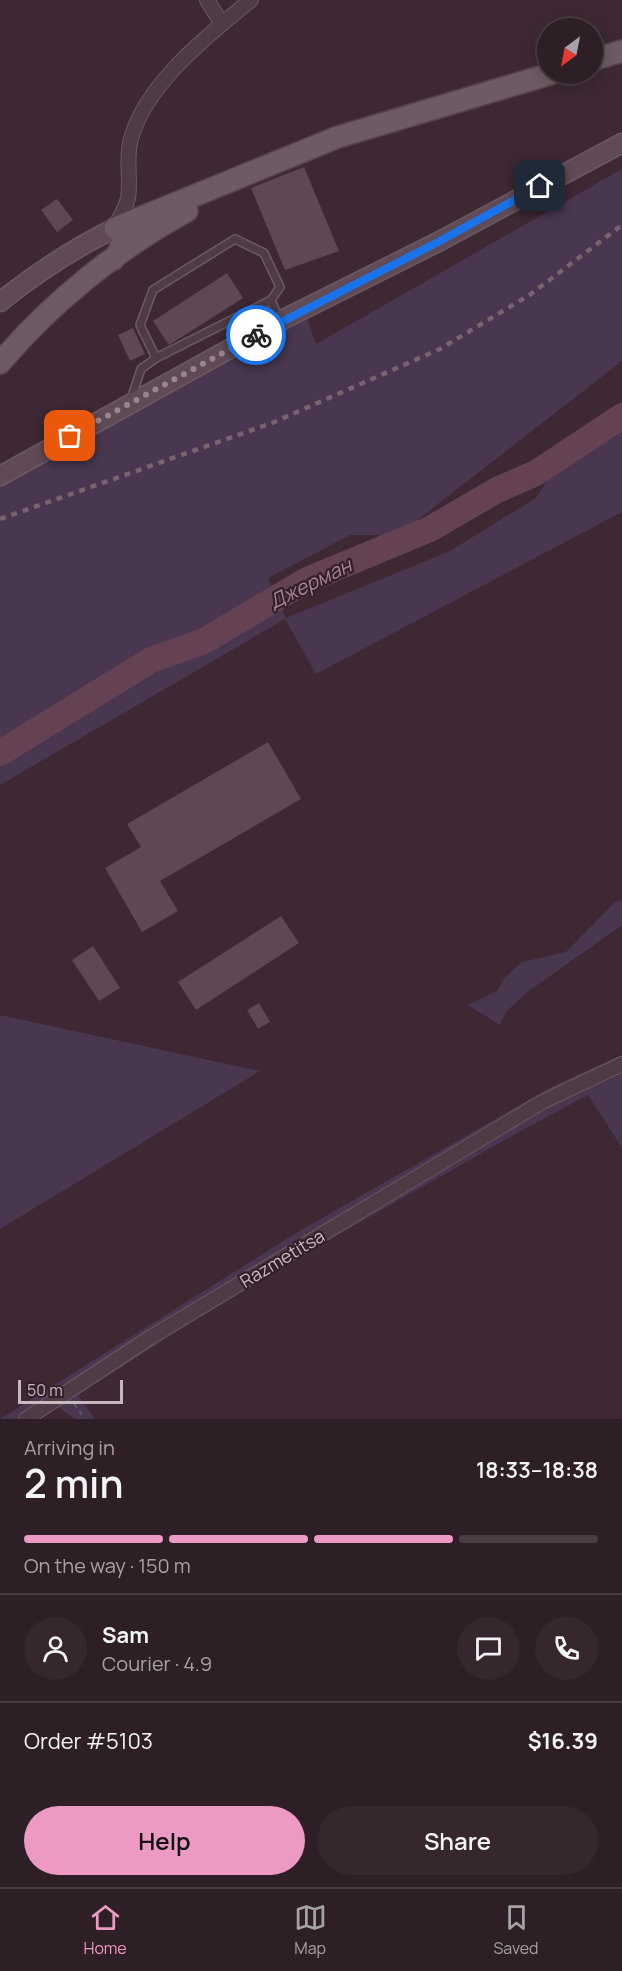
<!DOCTYPE html>
<meta charset="utf-8">
<style>
body{margin:0;font-family:Manrope,sans-serif;background:#36272e;color:#f1f3f6;height:100vh;display:flex;flex-direction:column;font-size:22px;white-space:nowrap}
*{box-sizing:border-box;margin:0}
p{font-size:20px;color:#a7a2a7}
.icon{flex:none;width:33px;height:33px;fill:none;stroke:currentColor;stroke-width:2;stroke-linecap:round;stroke-linejoin:round}
.map{position:relative;height:1419px;overflow:hidden}
.sheet{display:flex;flex-direction:column;background:#2e1e26;flex:1}
.sheet>*{flex:none}
.needle{width:39px;rotate:212deg}
.buttons{position:absolute;left:537px;top:18px;display:grid;gap:12px}
.buttons a{display:grid;place-items:center;width:66px;height:66px;border-radius:50%;background:#2e1e26;box-shadow:0 3px 15px #0003,0 0 0 2px #493c43;font-size:30px}
.scale{position:absolute;left:18px;bottom:15px;width:105px;box-sizing:border-box;padding-left:6px;border:3px solid #c8b8c0;border-top:0;font-size:16px;line-height:21px;white-space:nowrap;color:#c8b8c0;-webkit-text-stroke:4px #32212a;paint-order:stroke}
.pin{position:absolute;display:grid;place-items:center;width:51px;height:51px;color:#fff;margin:-26px;border-radius:12px;box-shadow:0 3px 9px #0006}
.courier{position:absolute;display:grid;place-items:center;width:60px;height:60px;margin:-30px;border:4px solid #1a73e8;border-radius:50%;background:#fff;color:#222;box-shadow:0 2px 8px #0007}
.head em{font-style:normal;font-weight:600}
.head div{display:flex;flex-direction:column-reverse}
.head{display:flex;align-items:center;justify-content:space-between;height:102px;padding:0 24px}
h1{font-size:39px;font-weight:600;line-height:45px}
.bar{display:grid;grid-template-columns:repeat(4,1fr);gap:9px 6px;align-content:center;height:72px;padding:0 24px}
.bar i{height:8px;border-radius:4px;background:#493c43}
.bar .active{background:#ec99c3}
.bar p{grid-column:span 4}
.line{display:flex;align-items:center;gap:15px;padding:0 24px;border-top:2px solid #493c43}
.line div{flex:1}
.round{display:grid;place-items:center;flex:none;width:63px;height:63px;border-radius:32px;background:#36272e}
.cta{display:flex;gap:12px;margin-top:auto;padding:12px 24px}
.cta a{flex:1;height:69px;border-radius:36px;background:#ec99c3;color:#111;font-size:24px;font-weight:600;line-height:69px;text-align:center}
.cta a+a{background:#36272e;color:#f1f3f6}
.tabs{display:flex;justify-content:space-around;align-items:center;height:84px;border-top:2px solid #493c43;background:#2e1e26;font-size:16px;color:#a7a2a7}
.tabs a{display:grid;justify-items:center;gap:3px}
.tabs .active{color:#ec99c3}
.map>svg:first-child{display:block}
.green{fill:#48374e}
.lines{fill:none;stroke-linecap:round;stroke-linejoin:round}
.river{stroke:#654154;stroke-width:26}
.building{fill:#5e4853}
.lane-casing{stroke:#6b5a63;stroke-width:10}
.street-casing{stroke:#6b5a63;stroke-width:16}
.secondary-casing{stroke:#6b5a63;stroke-width:21}
.primary-casing{stroke:#56454e;stroke-width:24}
.path{stroke:#655365;stroke-width:2;stroke-dasharray:4.5 4.5;stroke-linecap:butt}
.lane{stroke:#4d3c45;stroke-width:7}
.street{stroke:#4d3c45;stroke-width:14}
.secondary{stroke:#604a55;stroke-width:18}
.primary{stroke:#6d5a64;stroke-width:21}
.rail{stroke:#78636f;stroke-width:4.5;stroke-dasharray:6 6;stroke-linecap:butt}
.done{stroke:#97868f;stroke-width:6;stroke-dasharray:0 10.8}
.route{stroke:#1a73e8;stroke-width:8}
.labels{text-anchor:middle;dominant-baseline:central;stroke-width:4.5;stroke-linejoin:round;paint-order:stroke}
.street-label{font-size:18px;fill:#c8b8c0;stroke:#32212a}
.water-label{font-size:20px;font-style:italic;fill:#ab8399;stroke:#32212a}
</style>
<div class="map">
<svg width="622" height="1419" viewBox="0 0 622 1419">
<rect width="100%" height="100%" fill="#3d2833"/>
<g class="green">
<path d="M622 169V361L398 535H350L268 578 286 618 450 551 536 498 576 435 622 401V512L316 674 285 619 0 785V476L304 310 316 344Z"/>
<path d="M622 900V925L526 993 506 1012 500 1025 468 1005 497 991 505 977 522 962 566 952 615 902Z"/>
<path d="M0 1015 260 1071 0 1229Z"/>
<path d="M622 1055V1148L588 1095 519 1132 248 1286 78 1395 95 1419H75L57 1406 38 1419H0L296 1233 553 1086Z"/>
</g>
<g class="lines">
<path class="river" d="M0 753 151 660 204 641 307 580 430 529 497 490 536 473 622 416"/>
</g>
<g class="building">
<path d="M304 167 339 251 285 270 251 188Z"/>
<path d="M57 199 73 220 57 232 41 210Z"/>
<path d="M227 273 243 298 169 345 153 321Z"/>
<path d="M133 328 145 354 130 361 118 335Z"/>
<path d="M268 742 301 799 160 881 178 911 142 932 105 868 141 847 127 824Z"/>
<path d="M281 916 299 943 196 1010 178 982Z"/>
<path d="M93 946 120 988 99 1001 72 960Z"/>
<path d="M259 1003 270 1022 258 1029 247 1010Z"/>
</g>
<g class="lines">
<g class="lane-casing">
<g id="lane">
<path d="M156 358 140 325 153 290 235 239 264 253 280 287 271 300"/>
<path d="M131 399 141 369 156 358 271 300 279 319"/>
</g>
</g>
<g class="street-casing">
<g id="street">
<path d="M207 0 222 24"/>
<path d="M115 228C119 218 126 208 128 198 131 181 126 162 130 143 142 87 208 35 251 0"/>
<path d="M26 1419 151 1337 542 1102 622 1064"/>
</g>
</g>
<g class="secondary-casing">
<g id="secondary">
<path d="M0 302C36 273 73 249 115 228"/>
<path d="M0 476 280 321 440 241 622 143"/>
</g>
</g>
<g class="primary-casing">
<g id="primary">
<path d="M592 60 622 51"/>
<path d="M113 260C121 249 128 237 115 228L338 137 550 74"/>
<path d="M0 363C51 303 117 249 187 211"/>
</g>
</g>
<path class="path" d="M74 1404 85 1419"/>
<use href="#lane" class="lane"/>
<use href="#street" class="street"/>
<use href="#secondary" class="secondary"/>
<use href="#primary" class="primary"/>
<path class="rail" d="M0 519 272 423 440 349 531 294 622 225"/>
</g>
<g class="lines">
<path class="done" d="M70 436 256 335"/>
<path class="route" d="M256 335 440 241 540 186"/>
</g>
<g class="labels">
<g class="street-label">
<text transform="translate(282 1258) rotate(-31)">Razmetitsa</text>
</g>
<g class="water-label">
<text transform="translate(310 583) rotate(-26)">Джерман</text>
</g>
</g>
</svg>
<div class="buttons">
<a><svg class="needle" viewBox="-14 -14 28 28"><path d="M0-13l5 13h-10z" fill="#e53935"/><path d="M0 13l5-13h-10z" fill="#a7a2a7"/></svg></a>
</div>
<div class="scale">50 m</div>
<div class="pin" style="left:70px;top:436px;background:#ea580c"><svg class="icon" aria-label="bag" viewBox="0 0 24 24"><path d="M5 8h14l-1 12H6zM9 8a3 3 0 0 1 6 0"/></svg></div>
<div class="pin" style="left:540px;top:186px;background:#1f2937"><svg class="icon" aria-label="home" viewBox="0 0 24 24"><path d="M3 11l9-7 9 7M6 9v11h12V9"/></svg></div>
<div class="courier" style="left:256px;top:335px"><svg class="icon" aria-label="bike" viewBox="0 0 24 24"><circle cx="6" cy="16" r="4"/><circle cx="18" cy="16" r="4"/><path d="M6 16l4-8h5l3 8M10 8l3 8H6M13 5h3"/></svg></div>
</div>
<section class="sheet">
<div class="head"><div><h1>2 min</h1><p>Arriving in</p></div><em>18:33–18:38</em></div>
<div class="bar"><i class="active"></i><i class="active"></i><i class="active"></i><i></i><p>On the way · 150 m</p></div>
<div class="line" style="height:108px"><a class="round"><svg class="icon" aria-label="person" viewBox="0 0 24 24"><circle cx="12" cy="8" r="4"/><path d="M4 21q1-7 8-7t8 7"/></svg></a><div><b>Sam</b><p>Courier · 4.9</p></div><a class="round"><svg class="icon" aria-label="chat" viewBox="0 0 24 24"><path d="M4 5h16v11H9l-5 4z"/></svg></a><a class="round"><svg class="icon" aria-label="phone" viewBox="0 0 24 24"><path d="M5 4h4l2 5-3 2q2 4 5 5l2-3 5 2v4C11 20 4 13 5 4z"/></svg></a></div>
<div class="line" style="height:78px"><div>Order #5103</div><b>$16.39</b></div>
<div class="cta"><a>Help</a><a>Share</a></div>
</section>
<nav class="tabs">
<a class="active"><svg class="icon" aria-label="home" viewBox="0 0 24 24"><path d="M3 11l9-7 9 7M6 9v11h12V9"/></svg>Home</a>
<a><svg class="icon" aria-label="map" viewBox="0 0 24 24"><path d="M3 6l6-2 6 2 6-2v14l-6 2-6-2-6 2zM9 4v14M15 6v14"/></svg>Map</a>
<a><svg class="icon" aria-label="saved" viewBox="0 0 24 24"><path d="M7 4h10v16l-5-4-5 4z"/></svg>Saved</a>
</nav>
